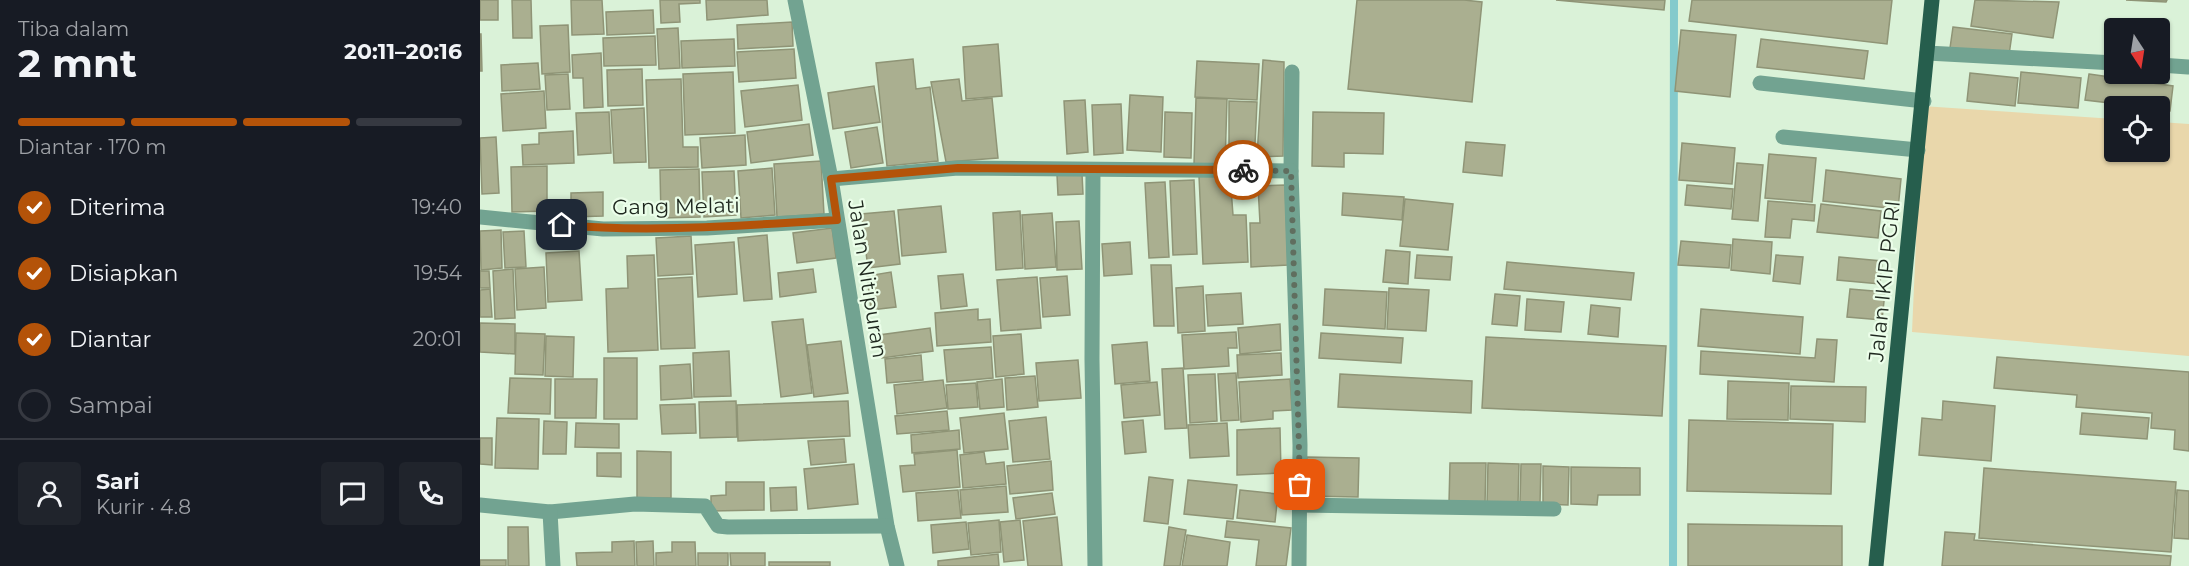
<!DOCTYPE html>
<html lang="id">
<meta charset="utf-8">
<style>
body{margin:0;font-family:Montserrat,sans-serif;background:#20242c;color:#f1f3f6;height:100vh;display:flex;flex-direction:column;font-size:22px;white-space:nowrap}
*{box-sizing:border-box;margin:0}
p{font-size:20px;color:#9ea1a6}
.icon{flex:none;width:33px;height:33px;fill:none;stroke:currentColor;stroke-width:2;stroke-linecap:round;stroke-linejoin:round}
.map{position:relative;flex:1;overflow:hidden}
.side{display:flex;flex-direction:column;background:#171b24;width:480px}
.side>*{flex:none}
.needle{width:39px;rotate:168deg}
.fabs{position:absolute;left:1624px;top:18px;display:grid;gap:12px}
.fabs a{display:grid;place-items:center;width:66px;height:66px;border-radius:6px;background:#171b24;box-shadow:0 2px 4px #0004;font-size:30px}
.pin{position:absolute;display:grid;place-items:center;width:51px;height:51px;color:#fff;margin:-26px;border-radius:12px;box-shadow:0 3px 9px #0006}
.courier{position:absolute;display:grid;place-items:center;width:60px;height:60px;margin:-30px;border:4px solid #b45309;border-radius:50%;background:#fff;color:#222;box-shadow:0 2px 8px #0007}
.summary em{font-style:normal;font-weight:700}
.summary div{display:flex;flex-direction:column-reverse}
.summary{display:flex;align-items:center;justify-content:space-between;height:102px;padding:0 18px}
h1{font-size:39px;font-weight:700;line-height:45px}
.bar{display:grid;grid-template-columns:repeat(4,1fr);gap:9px 6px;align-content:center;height:72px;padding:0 18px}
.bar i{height:8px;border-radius:4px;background:#363941}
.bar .on{background:#b45309}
.bar p{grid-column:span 4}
.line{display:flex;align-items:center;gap:15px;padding:0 18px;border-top:2px solid #363941}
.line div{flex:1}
.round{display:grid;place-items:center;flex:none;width:63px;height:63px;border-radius:6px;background:#20242c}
ol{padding:0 18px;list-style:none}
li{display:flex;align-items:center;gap:18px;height:66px}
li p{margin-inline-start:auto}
li .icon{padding:6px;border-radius:50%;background:#b45309;color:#fff;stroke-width:4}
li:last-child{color:#9ea1a6}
li i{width:33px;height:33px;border:3px solid #363941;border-radius:50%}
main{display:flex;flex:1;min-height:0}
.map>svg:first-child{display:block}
.green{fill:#e9d7ab}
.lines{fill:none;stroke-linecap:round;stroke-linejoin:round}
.stream{stroke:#84cacc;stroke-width:8}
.building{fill:#aaaf90;stroke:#8f9476;stroke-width:1.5}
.minor{stroke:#72a391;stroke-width:15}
.major{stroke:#265e4d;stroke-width:15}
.done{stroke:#606e5f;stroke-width:6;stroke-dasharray:0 10.8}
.route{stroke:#b45309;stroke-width:8}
.labels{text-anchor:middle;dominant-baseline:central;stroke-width:4.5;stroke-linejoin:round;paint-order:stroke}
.street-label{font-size:21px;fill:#1e271e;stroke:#ebfee9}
</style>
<main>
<section class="side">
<div class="summary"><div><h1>2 mnt</h1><p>Tiba dalam</p></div><em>20:11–20:16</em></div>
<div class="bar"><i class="on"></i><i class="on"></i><i class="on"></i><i></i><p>Diantar · 170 m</p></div>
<ol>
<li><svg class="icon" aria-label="check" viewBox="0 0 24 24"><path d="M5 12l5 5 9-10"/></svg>Diterima<p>19:40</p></li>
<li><svg class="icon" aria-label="check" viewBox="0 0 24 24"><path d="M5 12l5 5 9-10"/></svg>Disiapkan<p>19:54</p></li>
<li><svg class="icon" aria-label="check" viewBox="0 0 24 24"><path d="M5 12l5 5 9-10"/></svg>Diantar<p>20:01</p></li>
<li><i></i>Sampai</li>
</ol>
<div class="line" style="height:108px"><a class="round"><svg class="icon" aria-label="person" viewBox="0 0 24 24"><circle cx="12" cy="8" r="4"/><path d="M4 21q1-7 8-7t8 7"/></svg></a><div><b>Sari</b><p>Kurir · 4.8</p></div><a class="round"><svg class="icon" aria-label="chat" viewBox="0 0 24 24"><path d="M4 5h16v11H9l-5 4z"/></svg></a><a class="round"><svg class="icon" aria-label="phone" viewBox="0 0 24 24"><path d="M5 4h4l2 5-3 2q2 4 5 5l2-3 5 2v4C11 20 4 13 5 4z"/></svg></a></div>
</section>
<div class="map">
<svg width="1709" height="566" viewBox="0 0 1709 566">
<rect width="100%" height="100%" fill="#daf2d8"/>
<path class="green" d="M1442 106 1635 119V152H1680V122L1709 124V356L1432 332Z"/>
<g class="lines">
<path class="stream" d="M1193 566 1194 0"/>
</g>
<g class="building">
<rect x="0" y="0" width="18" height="20"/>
<path d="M32 0H51L52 38H33Z"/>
<path d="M91 0H122L124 34 92 35Z"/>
<path d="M180 0H220V3L199 4 200 22 181 23Z"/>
<path d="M226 0H287L288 15 227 20Z"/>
<path d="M877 0H984L1002 2 992 102 868 89Z"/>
<path d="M1076 0H1185L1184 10Z"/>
<path d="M1212 0H1412L1407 44 1209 21Z"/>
<path d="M1495 0 1579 2 1573 38 1491 26Z"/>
<path d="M1646 0H1687L1686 2Z"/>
<path d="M173 10 174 33 127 35 126 12Z"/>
<path d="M312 22 313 46 258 49 257 25Z"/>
<path d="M88 25 90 72 62 74 60 26Z"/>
<path d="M1473 27 1532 34 1529 55 1470 48Z"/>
<path d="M198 28 200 68 179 69 177 29Z"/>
<path d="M1201 30 1256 35 1250 97 1195 91Z"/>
<path d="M1 34 2 71H0V34Z"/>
<path d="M175 36 176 65 124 66 123 38Z"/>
<path d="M254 39 255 66 202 68 201 41Z"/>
<path d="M1281 39 1388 51 1384 79 1277 67Z"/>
<path d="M518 44 522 96 486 99 483 47Z"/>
<path d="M314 49 316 78 259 82 257 52Z"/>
<path d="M121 53 123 107 104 108 103 78H93L92 55Z"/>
<path d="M433 59 436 89 450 87 458 161 407 166 396 63Z"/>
<path d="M783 60 804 62 803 156 777 157Z"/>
<path d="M717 61 779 64 777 100 715 97Z"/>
<path d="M58 63 60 89 22 91 21 65Z"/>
<path d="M162 69 163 105 128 106 127 70Z"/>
<path d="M253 72 255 133 205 135 203 74Z"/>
<path d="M1541 72 1601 78 1598 108 1538 103Z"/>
<path d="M1490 73 1538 78 1535 106 1487 101Z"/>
<path d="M88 74 90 109 67 110 65 75Z"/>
<path d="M1609 74 1693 86 1690 111 1680 110V106H1655L1605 100Z"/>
<path d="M201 79 203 147H218V167L169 168 166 80Z"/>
<path d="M479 79 482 101 512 98 518 158 466 162 451 82Z"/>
<path d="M318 85 322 120 265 127 261 91Z"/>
<path d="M394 86 400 122 353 129 348 93Z"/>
<path d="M64 91 66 128 23 131 21 94Z"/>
<path d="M650 95 683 97 681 152 647 150Z"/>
<path d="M716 98 747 99 745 165 714 164Z"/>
<path d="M605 100 608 152 587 154 584 101Z"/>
<path d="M749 101 777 102 774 165 749 164Z"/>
<path d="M641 104 643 153 614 155 612 105Z"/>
<path d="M164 108 166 162 134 163 131 110Z"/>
<path d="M129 112 131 153 98 155 96 113Z"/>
<path d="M685 112 712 113 711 158 684 157Z"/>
<path d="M833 112 904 113 903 154 864 153V167L832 166Z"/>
<path d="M329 124 333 155 271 163 267 132Z"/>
<path d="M397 127 403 163 371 168 365 132Z"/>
<path d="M93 131 94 163 43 165 42 145 59 144V133Z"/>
<path d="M265 135 266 165 222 168 220 138Z"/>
<path d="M16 137 19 193 2 194 0 138Z"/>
<path d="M986 142 1025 145 1022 176 983 172Z"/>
<path d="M1202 143 1255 148 1252 184 1199 180Z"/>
<path d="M1289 154 1336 158 1332 202 1285 198Z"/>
<path d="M341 161 344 214 297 217 294 164Z"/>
<path d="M1257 163 1283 165 1278 221 1252 219Z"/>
<path d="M67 166V211L32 212 31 167Z"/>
<path d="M292 168 295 215 261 218 258 171Z"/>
<path d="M219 169 220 217 181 218 180 170Z"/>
<path d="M1346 170 1421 179 1418 209 1343 201Z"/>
<path d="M254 171 256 215 224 217 222 172Z"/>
<path d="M602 174 603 194 578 195 577 175Z"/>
<path d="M750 175 753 215H766L768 262 723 264 719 176Z"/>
<path d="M714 180 717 254 693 255 690 181Z"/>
<path d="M685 182 689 257 669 258 665 183Z"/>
<path d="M805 185 808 265 771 267 770 223H780L778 186Z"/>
<path d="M1207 185 1253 189 1251 209 1205 205Z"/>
<path d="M123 192V216L91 217V193Z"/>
<path d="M863 193 924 197 922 220 862 215Z"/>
<path d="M925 199 973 204 968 250 920 246Z"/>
<path d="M1288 201 1335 205 1334 221 1312 219 1310 238 1285 237Z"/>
<path d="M1341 204 1401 211 1398 238 1337 232Z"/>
<path d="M461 206 466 252 422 256 418 210Z"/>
<path d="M414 211 420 264 388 268 381 214Z"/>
<path d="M540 211 543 268 516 270 513 213Z"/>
<path d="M572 213 576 267 545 269 542 215Z"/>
<path d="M599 221 602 269 577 270 576 222Z"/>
<path d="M352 228 356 258 317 263 313 233Z"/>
<path d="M21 230 22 268 1 270 0 231Z"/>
<path d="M44 231 46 267 25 268 23 232Z"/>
<path d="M287 235 292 299 264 301 258 238Z"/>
<path d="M211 236 213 274 178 276 176 238Z"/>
<path d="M1253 239 1292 242 1290 274 1251 270Z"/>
<path d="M1201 241 1251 245 1249 268 1198 265Z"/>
<path d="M254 242 257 294 218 297 215 245Z"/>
<path d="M650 242 652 274 624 276 622 244Z"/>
<path d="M906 250 930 252 928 284 903 282Z"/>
<path d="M99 251 102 300 68 302 66 253Z"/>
<path d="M174 255 178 350 128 352 126 289 148 288 147 256Z"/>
<path d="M937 255 972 257 970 280 935 278Z"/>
<path d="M1296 255 1323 257 1320 284 1293 281Z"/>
<path d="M1359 257 1402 261 1400 284 1357 280Z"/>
<path d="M1027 262 1154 273 1151 300 1024 289Z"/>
<path d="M671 265H691L694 326H674Z"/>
<path d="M64 267 66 308 37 310 35 269Z"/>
<path d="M33 269 35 318 15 319 13 271Z"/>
<path d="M333 269 336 292 300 297 298 273Z"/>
<path d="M0 270V271H9L10 288H0Z"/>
<path d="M411 272 416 307 391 310 387 276Z"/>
<path d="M483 274 487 306 461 309 458 276Z"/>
<path d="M587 276 590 315 563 317 560 278Z"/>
<path d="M212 277 215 348 181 349 178 279Z"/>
<path d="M557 277 561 328 521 331 517 280Z"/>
<path d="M723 286 725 331 698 333 696 288Z"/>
<path d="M909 288 949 290 946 331 907 329Z"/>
<path d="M10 289 12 317H0V290Z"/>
<path d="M845 289 907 292 905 329 843 325Z"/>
<path d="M1370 289 1405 292 1402 320 1367 317Z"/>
<path d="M761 293 763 324 728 326 726 295Z"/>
<path d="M1015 294 1040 296 1037 326 1012 324Z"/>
<path d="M1047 299 1084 302 1081 332 1045 330Z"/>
<path d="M1111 305 1140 308 1138 337 1108 334Z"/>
<path d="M498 309V320L510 319 511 342 457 346 455 313Z"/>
<path d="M1221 309 1323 317 1320 354 1218 346Z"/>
<path d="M323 319 332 393 301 397 292 322Z"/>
<path d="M0 323 35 324V354L0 352Z"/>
<path d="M800 324 801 350 760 354 758 328Z"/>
<path d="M450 328 453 351 402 358 399 335Z"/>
<path d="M756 332 757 348H748L749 366 704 369 702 335Z"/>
<path d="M36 333 65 334 63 375 35 374Z"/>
<path d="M841 333 923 338 921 363 839 358Z"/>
<path d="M541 334 544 374 516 377 513 336Z"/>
<path d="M66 336 94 337 93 377 65 376Z"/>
<path d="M1006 337 1186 346 1182 416 1002 408Z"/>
<path d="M1337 339 1357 340 1354 382 1220 374 1221 351 1335 358Z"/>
<path d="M361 341 368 393 334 397 327 345Z"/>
<path d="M667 342 670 381 635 384 632 345Z"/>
<path d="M511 347 513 378 467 382 464 350Z"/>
<path d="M249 351 251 396 214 397 213 353Z"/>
<path d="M801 353 802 375 758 378 757 355Z"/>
<path d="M441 355 443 380 407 383 405 359Z"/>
<path d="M1517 357 1709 372V451L1694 449 1695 430 1671 428 1672 413 1596 407 1597 395 1514 388Z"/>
<rect x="124" y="358" width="33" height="61"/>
<path d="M598 360 601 398 559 401 556 363Z"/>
<path d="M210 364 212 398 181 400 180 366Z"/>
<path d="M703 368 707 428 685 429 682 369Z"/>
<path d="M756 373 759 420 741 421 738 374Z"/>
<path d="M735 374 737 421 710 423 708 375Z"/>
<path d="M860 374 992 381 991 413 858 407Z"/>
<path d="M555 376 558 407 527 410 525 378Z"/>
<path d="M30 378 71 379 70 414 28 413Z"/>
<path d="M75 379H117L116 418H75Z"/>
<path d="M522 379 524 407 500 409 497 382Z"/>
<path d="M810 379 812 410 793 411V419L761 422 759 382Z"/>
<path d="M463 380 467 408 417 414 414 385Z"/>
<path d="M1248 381 1309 383 1308 420 1247 419Z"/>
<path d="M677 382 680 415 644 418 641 385Z"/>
<path d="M496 383 498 407 468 409 466 385Z"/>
<path d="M1311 386 1386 387 1385 422 1310 419Z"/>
<path d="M256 401 257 437 220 438 219 402Z"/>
<path d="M368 401 370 436 258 441 257 405Z"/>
<path d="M1463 401 1515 406 1511 461 1439 455 1442 418 1462 420Z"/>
<path d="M215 404 216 433 182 434 180 405Z"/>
<path d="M467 411 469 430 417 434 415 416Z"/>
<path d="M524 413 528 449 484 453 480 418Z"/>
<path d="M1602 413 1669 418 1667 439 1600 434Z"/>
<path d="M566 417 570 459 533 462 529 421Z"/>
<path d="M17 418 59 419 58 469 15 468Z"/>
<path d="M663 420 666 452 645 454 642 422Z"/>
<path d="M1209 420 1353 424 1351 494 1207 491Z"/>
<path d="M64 421 87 422 86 454H63Z"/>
<path d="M96 423 139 424V448L95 447Z"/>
<path d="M747 423 749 456 710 458 708 425Z"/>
<path d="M800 428 801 473 757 475V430Z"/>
<path d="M479 430 480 449 432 453 431 435Z"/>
<path d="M0 438H12V465L0 464Z"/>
<path d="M364 439 366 462 331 465 328 441Z"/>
<path d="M477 450 480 487 423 492 420 466 435 465 434 454Z"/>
<path d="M157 451 191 452V498H157Z"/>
<path d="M504 452 506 464 524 462 526 484 483 488 480 455Z"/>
<path d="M117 453H141V477L117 476Z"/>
<path d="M827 457 879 458 878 497 826 496Z"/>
<path d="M571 461 573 490 530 494 527 466Z"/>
<path d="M970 463H1006L1005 504 969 503Z"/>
<path d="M1008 463 1039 464 1038 504H1007Z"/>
<path d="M374 464 378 504 328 509 324 469Z"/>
<path d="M1041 464H1061L1060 503 1040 502Z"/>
<path d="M1063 466 1089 467 1088 505 1063 504Z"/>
<path d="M1091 467 1160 468V495H1118L1117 505 1091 504Z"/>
<path d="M1504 468 1696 482 1691 552 1499 538Z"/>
<path d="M669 477 693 480 688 524 664 521Z"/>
<path d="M708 480 757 485 753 519 704 514Z"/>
<path d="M246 482H284V510L231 511V496L246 495Z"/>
<path d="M526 486 528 512 482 515 480 490Z"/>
<path d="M316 487 317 510 291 511 290 488Z"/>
<path d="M478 490 481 518 438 521 436 493Z"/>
<path d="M760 490 798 494 795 522 757 518Z"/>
<path d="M1697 490 1709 491V539L1694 538Z"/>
<path d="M572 493 575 514 536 519 533 498Z"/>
<path d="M577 517 582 566H548L543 521Z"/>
<path d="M519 520 521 552 491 555 488 523Z"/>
<path d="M540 520 544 560 524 562 520 522Z"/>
<path d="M747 521 811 528 806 566H776L779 540 745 537Z"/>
<path d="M486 522 489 549 453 553 451 525Z"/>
<path d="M1208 524 1362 526V566H1208Z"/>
<path d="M28 527H48L49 566H28Z"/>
<path d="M689 527 706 530 700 566H684Z"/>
<path d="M1465 532 1495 534 1494 540 1691 556 1690 566H1462Z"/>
<path d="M707 535 750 542 747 566H702Z"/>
<path d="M154 541 155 566H97L96 553 132 552V542Z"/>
<path d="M173 541 174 566H157L156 542Z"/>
<path d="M192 542H215L216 566H176V553L192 552Z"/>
<rect x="218" y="553" width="30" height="13"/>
<path d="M250 553H285V566H251Z"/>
<path d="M518 554 519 566H458V561Z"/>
<rect x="0" y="560" width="26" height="6"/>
<rect x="289" y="562" width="61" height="4"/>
</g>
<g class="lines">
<g class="minor">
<path d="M315 0 351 179 407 526 417 566"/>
<path d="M1447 53 1635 63"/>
<path d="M1680 65 1708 67"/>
<path d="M812 72 811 171 820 445 819 566"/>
<path d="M1280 83 1444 101"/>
<path d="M1303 137 1438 150"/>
<path d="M613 170 612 359 615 566"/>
<path d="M351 179 478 168 811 171"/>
<path d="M0 217 123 229 227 228 357 220"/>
<path d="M0 505 70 512 155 504 225 506 238 526 248 527 407 526"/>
<path d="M820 505 1074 509"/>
<path d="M70 512 73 566"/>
</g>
<path class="major" d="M1396 566 1452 0"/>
</g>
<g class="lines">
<path class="done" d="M763 170 811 171 820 485"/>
<path class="route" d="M82 225C173 233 265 225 357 220L351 179 478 168 763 170"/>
</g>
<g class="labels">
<g class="street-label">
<text transform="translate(196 206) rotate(-1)">Gang Melati</text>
<text transform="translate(388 279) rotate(81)">Jalan Nitipuran</text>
<text transform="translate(1404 281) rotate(-84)">Jalan IKIP PGRI</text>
</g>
</g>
</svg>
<div class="fabs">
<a><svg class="needle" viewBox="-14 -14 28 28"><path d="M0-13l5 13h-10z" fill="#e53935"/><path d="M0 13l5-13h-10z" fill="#9ea1a6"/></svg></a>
<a><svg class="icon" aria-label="locate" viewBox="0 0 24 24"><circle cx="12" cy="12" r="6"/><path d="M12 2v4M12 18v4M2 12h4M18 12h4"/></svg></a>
</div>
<div class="pin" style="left:820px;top:485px;background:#ea580c"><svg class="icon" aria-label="bag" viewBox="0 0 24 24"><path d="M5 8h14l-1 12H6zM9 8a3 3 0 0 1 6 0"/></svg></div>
<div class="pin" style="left:82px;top:225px;background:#1f2937"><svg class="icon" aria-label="home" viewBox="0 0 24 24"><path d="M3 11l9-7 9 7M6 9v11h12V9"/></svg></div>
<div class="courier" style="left:763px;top:170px"><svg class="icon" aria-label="bike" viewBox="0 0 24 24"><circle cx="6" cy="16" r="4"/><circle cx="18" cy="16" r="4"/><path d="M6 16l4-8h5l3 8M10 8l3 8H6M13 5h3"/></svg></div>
</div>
</main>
